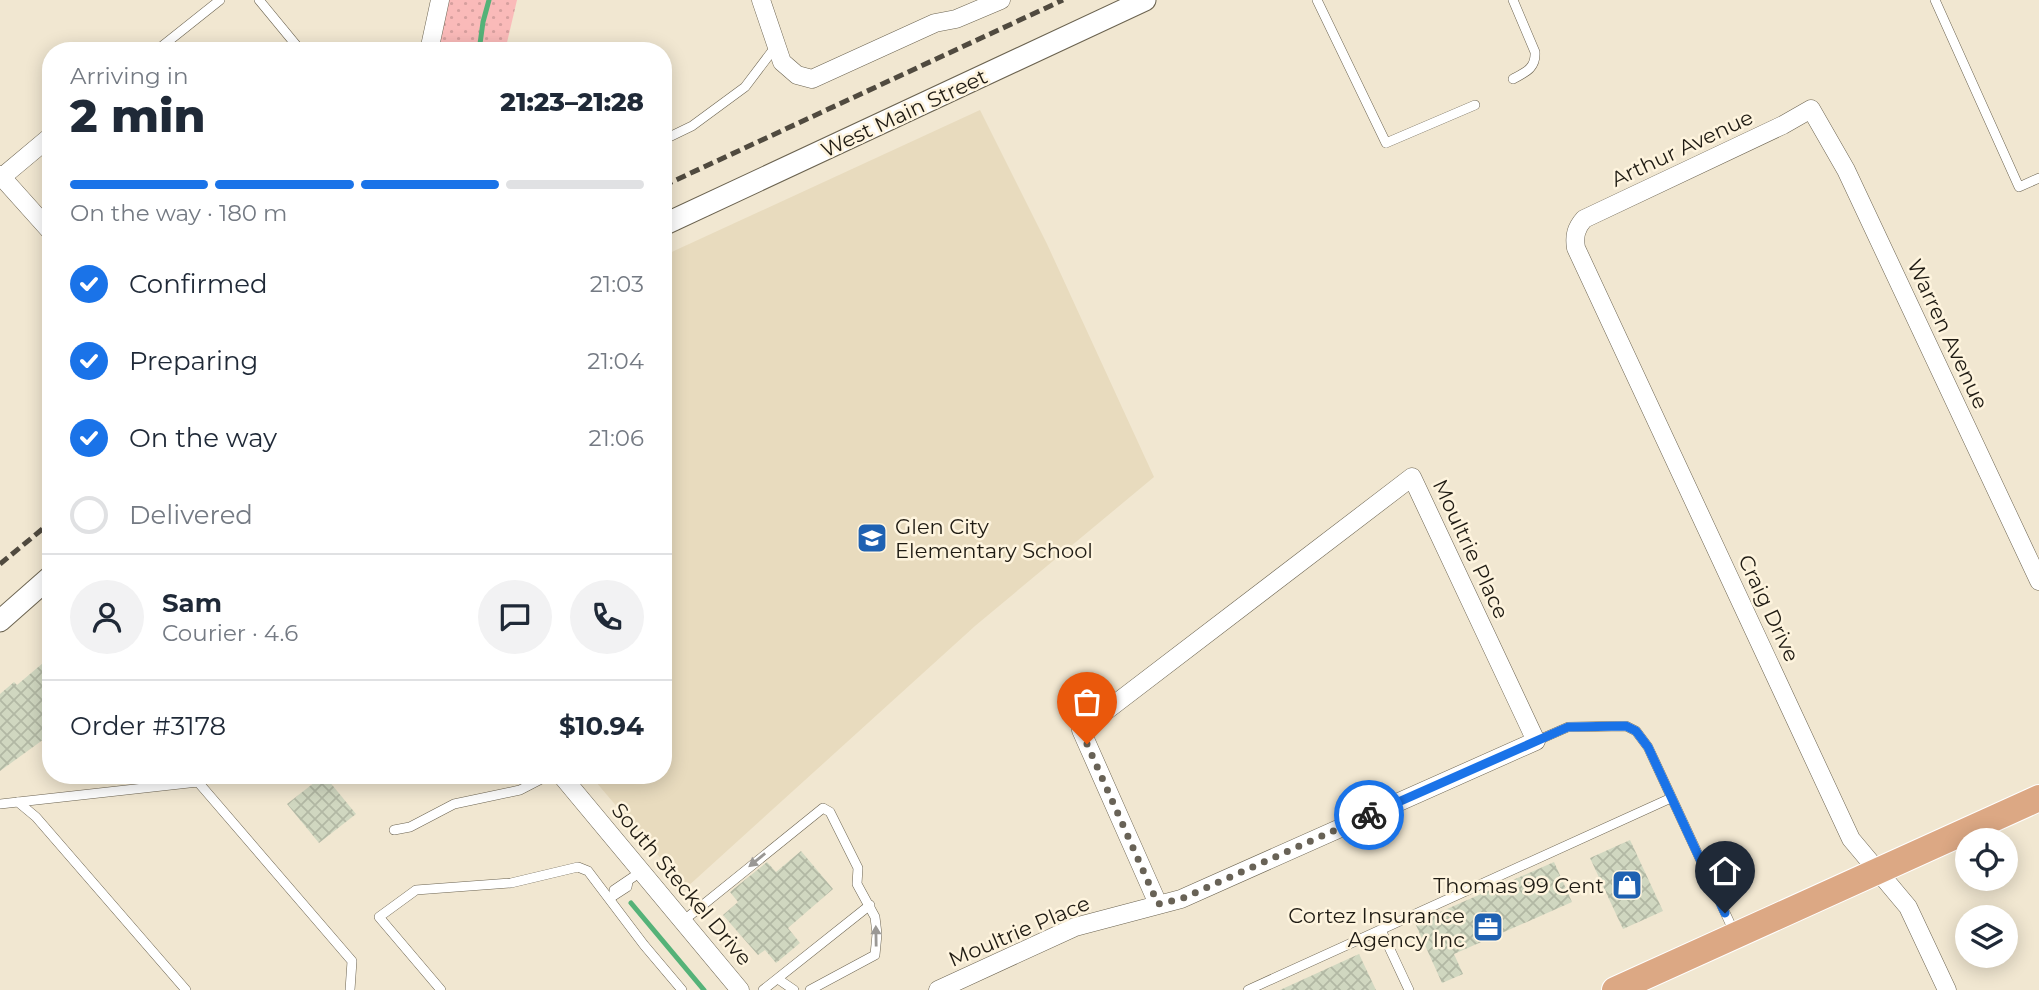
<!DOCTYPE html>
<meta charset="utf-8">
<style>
body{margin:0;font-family:Montserrat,sans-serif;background:#f2f2f3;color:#1f2937;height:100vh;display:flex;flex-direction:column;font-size:26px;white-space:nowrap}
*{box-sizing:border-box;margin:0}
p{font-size:23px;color:#747a83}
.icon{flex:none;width:38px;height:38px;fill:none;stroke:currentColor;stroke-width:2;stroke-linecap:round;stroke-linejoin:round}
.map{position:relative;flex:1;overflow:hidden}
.drawer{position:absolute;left:42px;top:42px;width:630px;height:742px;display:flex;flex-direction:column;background:#fff;border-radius:28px;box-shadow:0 4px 18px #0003}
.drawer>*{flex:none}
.buttons{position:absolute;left:1955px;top:828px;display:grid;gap:14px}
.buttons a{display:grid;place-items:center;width:63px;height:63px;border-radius:50%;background:#fff;box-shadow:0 4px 18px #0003;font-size:35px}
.pin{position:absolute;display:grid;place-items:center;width:60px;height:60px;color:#fff;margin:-72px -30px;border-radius:50% 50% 50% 0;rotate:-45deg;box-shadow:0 0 7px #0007}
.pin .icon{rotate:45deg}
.courier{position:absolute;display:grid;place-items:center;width:70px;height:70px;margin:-35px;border:5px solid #1a73e8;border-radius:50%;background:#fff;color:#222;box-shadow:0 2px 9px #0007}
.summary em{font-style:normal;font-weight:800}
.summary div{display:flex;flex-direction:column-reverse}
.summary{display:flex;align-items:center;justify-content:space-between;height:119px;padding:0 28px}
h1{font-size:46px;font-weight:800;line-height:52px}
.bar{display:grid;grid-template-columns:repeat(4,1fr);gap:10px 7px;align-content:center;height:84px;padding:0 28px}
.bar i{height:9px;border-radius:5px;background:#e0e1e3}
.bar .selected{background:#1a73e8}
.bar p{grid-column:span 4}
.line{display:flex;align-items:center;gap:18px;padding:0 28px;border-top:2px solid #e0e1e3}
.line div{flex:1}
.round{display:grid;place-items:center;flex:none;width:74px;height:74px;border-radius:37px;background:#f2f2f3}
ol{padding:0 28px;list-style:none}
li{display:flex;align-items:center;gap:21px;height:77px}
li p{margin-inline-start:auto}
li .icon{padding:7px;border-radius:50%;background:#1a73e8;color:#fff;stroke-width:4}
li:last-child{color:#747a83}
li i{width:38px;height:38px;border:4px solid #e0e1e3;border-radius:50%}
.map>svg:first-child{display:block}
.built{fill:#e8dbbe}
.park{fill:url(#park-dots)}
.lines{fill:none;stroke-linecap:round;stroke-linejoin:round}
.stream{stroke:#55b278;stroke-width:5}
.building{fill:url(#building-cross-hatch)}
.service-casing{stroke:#6b6350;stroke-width:10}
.minor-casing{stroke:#6b6350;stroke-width:19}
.tertiary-casing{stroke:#6b6350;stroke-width:23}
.primary-casing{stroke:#fff;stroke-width:28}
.service{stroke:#fff;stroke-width:9}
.minor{stroke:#fff;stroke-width:18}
.tertiary{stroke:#fff;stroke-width:21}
.primary{stroke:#dca884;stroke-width:26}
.rail{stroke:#504a3f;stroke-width:5;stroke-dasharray:10 5;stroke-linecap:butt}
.oneway{fill:#9a9895}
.done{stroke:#686256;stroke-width:7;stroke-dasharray:0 12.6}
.route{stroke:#1a73e8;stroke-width:9}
.labels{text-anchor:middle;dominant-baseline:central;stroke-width:5;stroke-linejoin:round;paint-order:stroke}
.street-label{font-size:21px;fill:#1f1b13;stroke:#fef4de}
.poi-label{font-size:21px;fill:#1f1b13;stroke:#fef4de;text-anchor:end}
</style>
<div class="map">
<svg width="2039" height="990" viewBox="0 0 2039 990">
<defs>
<pattern id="park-dots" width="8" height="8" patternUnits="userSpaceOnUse" patternTransform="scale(1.75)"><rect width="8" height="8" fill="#fabab9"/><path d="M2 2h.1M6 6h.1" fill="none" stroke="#d69f9e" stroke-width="1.8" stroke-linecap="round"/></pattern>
<pattern id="building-cross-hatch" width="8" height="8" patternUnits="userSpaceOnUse" patternTransform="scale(1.75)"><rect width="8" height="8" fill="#d0d7c0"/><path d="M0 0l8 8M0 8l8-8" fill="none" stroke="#b2b8a4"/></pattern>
</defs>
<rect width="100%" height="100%" fill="#f1e7d1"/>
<path class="built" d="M980 110 1047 244 1154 477 975 626 686 888 590 775H663V256Z"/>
<path class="park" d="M449 0H517L505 51H437Z"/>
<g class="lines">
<g class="stream">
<path d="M479 51 483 22 489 0"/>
<path d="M631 903 704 990"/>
</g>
</g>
<g class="building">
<path d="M51 660V734L0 771V694L14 682 17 685 43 663 45 665Z"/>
<path d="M324 775 356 814 319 843 287 804Z"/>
<path d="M1630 840 1663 911 1623 929 1590 858Z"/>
<path d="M801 851 833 889 788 928 800 943 776 963 765 950 758 955 723 915 738 902 730 892 767 862 776 872Z"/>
<path d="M1554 862 1572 902 1454 954 1463 974 1442 983 1415 923Z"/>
<path d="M1359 954 1376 990H1280Z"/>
</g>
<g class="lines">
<g class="service-casing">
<g id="service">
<path d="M259 0 301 51"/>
<path d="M1317 0 1386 143 1475 105"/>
<path d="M1513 0 1535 52C1536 68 1526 72 1513 79"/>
<path d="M1935 0 2019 187 2039 178"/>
<path d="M156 51 220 0"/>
<path d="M663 140 692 126 745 87 776 46"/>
<path d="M1536 741 1568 727 1626 726 1636 731 1648 747 1735 934"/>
<path d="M259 775H261"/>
<path d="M18 802 198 782 352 961 350 990"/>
<path d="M0 804 18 802 36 817 186 990"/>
<path d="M394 830 410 827 454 804 520 790 549 775"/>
<path d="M614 895V890L642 871"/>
<path d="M610 898 627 887 628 882"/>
<path d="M683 921 823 808 830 812 858 868 857 884 875 917 877 934 875 955 810 990"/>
<path d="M1381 930 1409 990"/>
<path d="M778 979 794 990"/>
<path d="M441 990 379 917 416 890 511 883 578 867 588 871 644 945 682 990"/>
<path d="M763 990 870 905"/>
<path d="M1248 990 1671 798"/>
</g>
</g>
<g class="minor-casing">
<g id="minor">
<path d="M761 0 782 62 797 75 812 79 935 23 956 19 1001 0"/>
<path d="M429 51 440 0"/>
<path d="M0 175 51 232"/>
<path d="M2 177 51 136"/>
<path d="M561 775 740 990"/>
<path d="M938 990 1075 927 1181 899 1536 741 1412 477 1081 730 1158 904"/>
<path d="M1947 990 1908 907 1851 839 1576 248C1574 236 1576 228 1584 219L1783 125 1811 109 1846 170 2039 581"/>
</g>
</g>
<g class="tertiary-casing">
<g id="tertiary">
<path d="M663 225 1145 0"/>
<path d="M0 621 51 576"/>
</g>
</g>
<g class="primary-casing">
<path id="primary" d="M1615 990 2039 798"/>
</g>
<use href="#service" class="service"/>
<use href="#minor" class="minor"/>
<use href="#tertiary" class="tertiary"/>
<use href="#primary" class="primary"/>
<g class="rail">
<path d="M663 186 1063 0"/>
<path d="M0 564 51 522"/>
</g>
</g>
<defs><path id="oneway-solid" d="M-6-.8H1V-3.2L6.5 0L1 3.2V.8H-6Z" transform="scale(1.75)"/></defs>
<g class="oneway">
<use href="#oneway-solid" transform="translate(757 860) rotate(141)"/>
<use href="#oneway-solid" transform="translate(876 936) rotate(-91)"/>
</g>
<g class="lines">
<path class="done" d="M1087 744 1158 904 1181 899 1369 815"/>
<path class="route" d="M1369 815 1568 727 1626 726 1636 731 1648 747 1725 913"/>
</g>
<defs>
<g id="school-square" transform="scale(1.575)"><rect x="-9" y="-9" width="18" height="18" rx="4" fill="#1e61b2" stroke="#fef4de"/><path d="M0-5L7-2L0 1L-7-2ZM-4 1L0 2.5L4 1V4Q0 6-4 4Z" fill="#fff"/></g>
<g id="shop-square" transform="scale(1.575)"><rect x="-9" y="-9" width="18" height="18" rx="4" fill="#1e61b2" stroke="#fef4de"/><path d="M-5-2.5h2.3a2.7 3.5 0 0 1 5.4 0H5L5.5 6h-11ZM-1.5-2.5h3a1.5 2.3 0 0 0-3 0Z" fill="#fff"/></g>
<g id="office-square" transform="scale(1.575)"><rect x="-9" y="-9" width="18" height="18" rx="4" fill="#1e61b2" stroke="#fef4de"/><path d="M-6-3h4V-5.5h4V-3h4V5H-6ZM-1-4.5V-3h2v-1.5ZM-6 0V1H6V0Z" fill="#fff"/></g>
</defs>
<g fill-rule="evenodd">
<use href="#school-square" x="872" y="538"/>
<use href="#shop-square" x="1627" y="885"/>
<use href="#office-square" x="1488" y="927"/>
</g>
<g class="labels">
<g class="street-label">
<text transform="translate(904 113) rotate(-25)">West Main Street</text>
<text transform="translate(1682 148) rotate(-25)">Arthur Avenue</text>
<text transform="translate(1948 334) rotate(65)">Warren Avenue</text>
<text transform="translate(1471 549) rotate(65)">Moultrie Place</text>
<text transform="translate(1769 608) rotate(65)">Craig Drive</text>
<text transform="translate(682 884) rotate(50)">South Steckel Drive</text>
<text transform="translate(1019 931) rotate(-23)">Moultrie Place</text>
</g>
<g class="poi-label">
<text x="895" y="526" text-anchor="start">Glen City<tspan x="895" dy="24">Elementary School</tspan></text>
<text x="1604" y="885">Thomas 99 Cent</text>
<text x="1465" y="915">Cortez Insurance<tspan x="1465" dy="24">Agency Inc</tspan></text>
</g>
</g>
</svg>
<div class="buttons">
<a><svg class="icon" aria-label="locate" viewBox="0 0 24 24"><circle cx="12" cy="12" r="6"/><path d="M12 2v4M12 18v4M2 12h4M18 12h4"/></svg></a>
<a><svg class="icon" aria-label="layers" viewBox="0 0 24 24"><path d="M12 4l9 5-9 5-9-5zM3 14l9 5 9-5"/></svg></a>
</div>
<div class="pin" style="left:1087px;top:744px;background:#ea580c"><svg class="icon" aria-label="bag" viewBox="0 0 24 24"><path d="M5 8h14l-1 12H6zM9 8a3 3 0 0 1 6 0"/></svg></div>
<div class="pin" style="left:1725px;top:913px;background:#1f2937"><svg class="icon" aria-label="home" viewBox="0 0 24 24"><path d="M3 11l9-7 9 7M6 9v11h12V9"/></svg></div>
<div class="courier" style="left:1369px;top:815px"><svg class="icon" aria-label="bike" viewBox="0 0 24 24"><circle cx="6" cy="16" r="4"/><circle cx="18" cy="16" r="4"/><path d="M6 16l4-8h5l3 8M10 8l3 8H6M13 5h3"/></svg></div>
<section class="drawer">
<div class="summary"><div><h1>2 min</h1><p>Arriving in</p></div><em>21:23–21:28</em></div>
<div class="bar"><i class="selected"></i><i class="selected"></i><i class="selected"></i><i></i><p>On the way · 180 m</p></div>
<ol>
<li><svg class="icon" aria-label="check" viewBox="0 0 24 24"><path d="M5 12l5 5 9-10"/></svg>Confirmed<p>21:03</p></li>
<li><svg class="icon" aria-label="check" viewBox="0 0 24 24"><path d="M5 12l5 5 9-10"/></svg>Preparing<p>21:04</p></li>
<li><svg class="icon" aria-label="check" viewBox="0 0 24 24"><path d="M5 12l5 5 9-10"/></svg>On the way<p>21:06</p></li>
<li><i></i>Delivered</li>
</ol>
<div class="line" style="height:126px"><a class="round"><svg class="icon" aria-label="person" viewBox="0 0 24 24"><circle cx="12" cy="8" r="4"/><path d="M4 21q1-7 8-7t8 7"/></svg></a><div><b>Sam</b><p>Courier · 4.6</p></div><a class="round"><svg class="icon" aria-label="chat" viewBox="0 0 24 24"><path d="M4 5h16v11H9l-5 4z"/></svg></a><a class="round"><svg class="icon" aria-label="phone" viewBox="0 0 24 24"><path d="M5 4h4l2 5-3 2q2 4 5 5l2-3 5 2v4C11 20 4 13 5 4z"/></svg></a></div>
<div class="line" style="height:91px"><div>Order #3178</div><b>$10.94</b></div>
</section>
</div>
